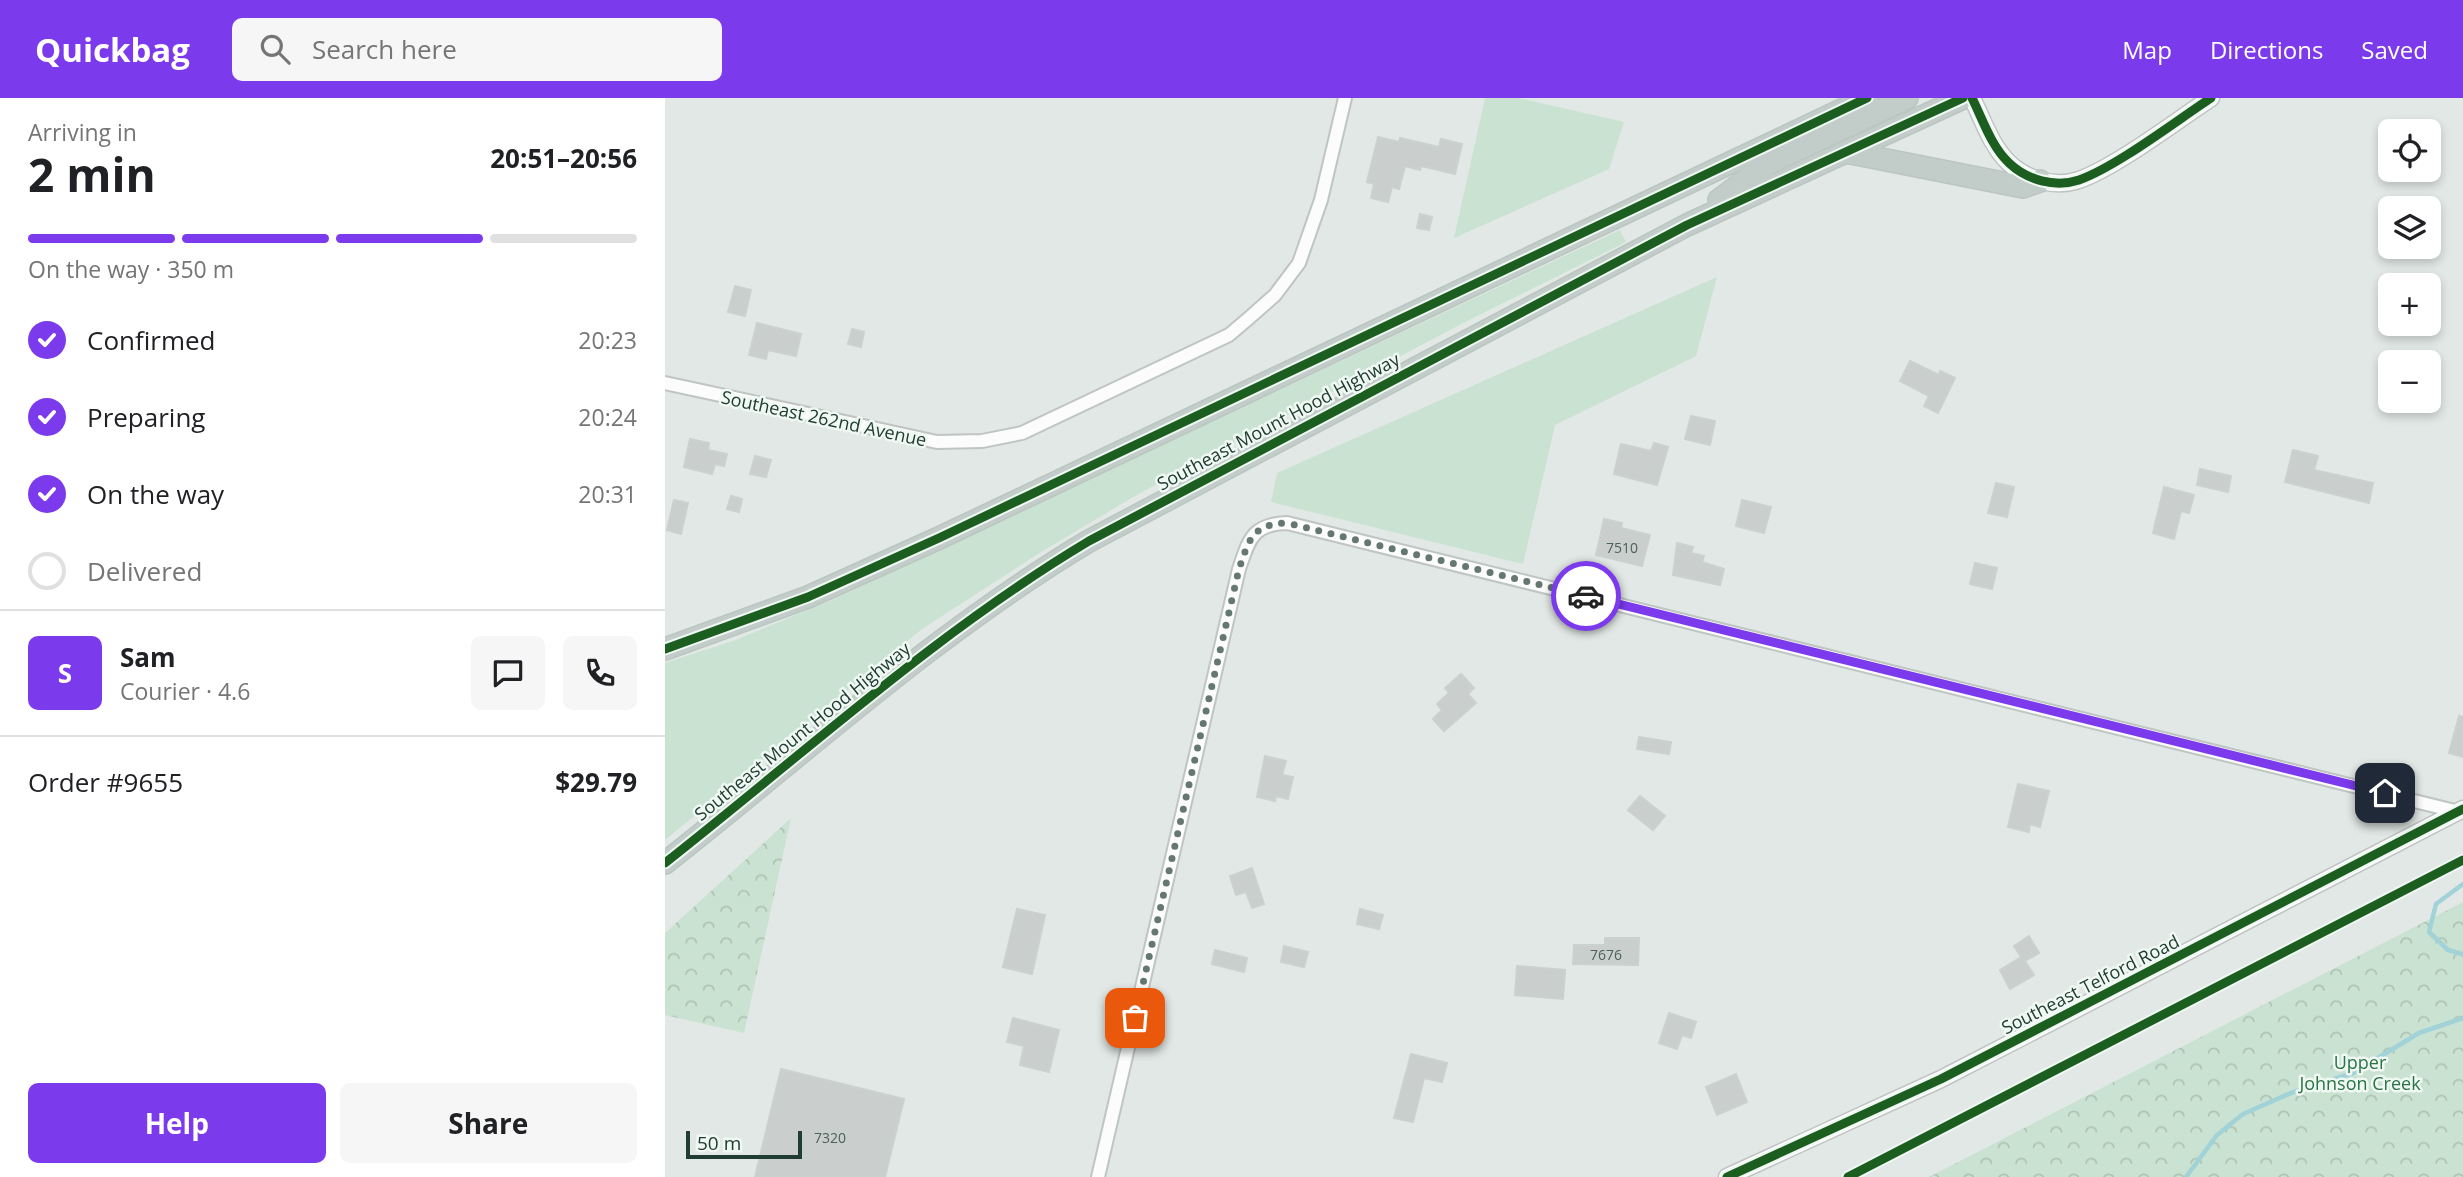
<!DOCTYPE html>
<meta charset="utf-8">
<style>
body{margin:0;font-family:"Open Sans",sans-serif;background:#f6f6f6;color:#202124;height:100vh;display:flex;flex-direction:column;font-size:26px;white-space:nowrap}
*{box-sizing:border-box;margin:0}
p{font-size:23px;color:#757577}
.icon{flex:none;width:38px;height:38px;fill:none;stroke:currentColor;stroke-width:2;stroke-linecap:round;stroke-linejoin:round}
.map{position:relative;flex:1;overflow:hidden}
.sheet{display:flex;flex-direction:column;background:#fff;width:665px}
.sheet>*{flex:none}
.buttons{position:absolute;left:1713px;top:21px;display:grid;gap:14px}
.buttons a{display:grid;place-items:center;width:63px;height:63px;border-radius:10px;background:#fff;box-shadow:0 4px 10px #0003;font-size:35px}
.scale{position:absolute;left:21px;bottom:18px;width:116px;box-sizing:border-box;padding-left:7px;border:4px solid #203c33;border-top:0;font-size:19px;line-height:24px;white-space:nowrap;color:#203c33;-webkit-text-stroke:5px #f0f8f3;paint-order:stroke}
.pin{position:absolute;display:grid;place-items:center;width:60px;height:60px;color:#fff;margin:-30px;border-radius:14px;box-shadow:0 4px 10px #0006}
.courier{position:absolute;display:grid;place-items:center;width:70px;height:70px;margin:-35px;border:5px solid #7c3aed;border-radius:50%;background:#fff;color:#222;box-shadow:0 2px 9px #0007}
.overview em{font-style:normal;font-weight:700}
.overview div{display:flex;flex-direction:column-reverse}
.overview{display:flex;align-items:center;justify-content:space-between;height:119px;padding:0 28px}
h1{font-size:46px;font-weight:700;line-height:52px}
.bar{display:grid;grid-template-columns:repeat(4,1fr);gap:10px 7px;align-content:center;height:84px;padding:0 28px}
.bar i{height:9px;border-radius:5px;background:#e0e0e0}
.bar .selected{background:#7c3aed}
.bar p{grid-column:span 4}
.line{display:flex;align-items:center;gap:18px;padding:0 28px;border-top:2px solid #e0e0e0}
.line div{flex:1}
.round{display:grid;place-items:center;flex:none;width:74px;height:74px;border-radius:10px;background:#f6f6f6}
ol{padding:0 28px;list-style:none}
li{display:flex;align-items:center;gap:21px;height:77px}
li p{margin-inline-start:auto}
li .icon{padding:7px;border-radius:50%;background:#7c3aed;color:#fff;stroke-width:4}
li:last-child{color:#757577}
li i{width:38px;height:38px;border:4px solid #e0e0e0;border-radius:50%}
.action{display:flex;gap:14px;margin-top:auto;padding:14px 28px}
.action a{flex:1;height:80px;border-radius:10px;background:#7c3aed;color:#fff;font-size:28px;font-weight:700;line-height:80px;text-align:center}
.action a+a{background:#f6f6f6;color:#202124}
header{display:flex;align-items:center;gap:42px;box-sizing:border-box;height:98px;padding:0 35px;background:#7c3aed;color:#fff}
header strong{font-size:33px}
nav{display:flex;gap:38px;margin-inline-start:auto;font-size:24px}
.search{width:490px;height:63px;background:#f6f6f6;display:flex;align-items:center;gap:18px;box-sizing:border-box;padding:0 24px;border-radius:10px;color:#757577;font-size:26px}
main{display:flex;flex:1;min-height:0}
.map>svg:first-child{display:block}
.green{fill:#cae2d1}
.forest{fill:url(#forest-crowns)}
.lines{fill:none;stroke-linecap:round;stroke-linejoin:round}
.stream{stroke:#a1d2d8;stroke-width:4.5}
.building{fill:#cacfcd;stroke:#cbd1ce;stroke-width:2}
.minor-casing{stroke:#bfc5c2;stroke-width:16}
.tertiary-casing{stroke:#bfc5c2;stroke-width:19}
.trunk-casing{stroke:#bbc5c1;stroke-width:24}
.minor{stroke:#fbfcfb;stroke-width:12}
.tertiary{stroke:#fbfcfb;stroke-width:16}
.trunk{stroke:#c2ccc9;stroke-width:21}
.cycleway-casing{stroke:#f0f8f3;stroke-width:13}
.cycleway{stroke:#1b5e20;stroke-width:9}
.done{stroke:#647871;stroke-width:7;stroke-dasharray:0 12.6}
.route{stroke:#7c3aed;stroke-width:9}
.labels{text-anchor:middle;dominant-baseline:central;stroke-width:5;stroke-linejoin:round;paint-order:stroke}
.number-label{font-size:14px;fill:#4b625a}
.street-label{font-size:18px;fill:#203c33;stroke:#f0f8f3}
.park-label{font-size:18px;fill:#297444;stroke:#f0f8f3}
</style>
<header>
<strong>Quickbag</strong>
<div class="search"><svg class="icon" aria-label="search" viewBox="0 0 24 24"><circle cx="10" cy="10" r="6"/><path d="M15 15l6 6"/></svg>Search here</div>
<nav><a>Map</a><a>Directions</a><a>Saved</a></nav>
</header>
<main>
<section class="sheet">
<div class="overview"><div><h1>2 min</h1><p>Arriving in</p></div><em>20:51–20:56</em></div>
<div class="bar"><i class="selected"></i><i class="selected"></i><i class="selected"></i><i></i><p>On the way · 350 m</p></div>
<ol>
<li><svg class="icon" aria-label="check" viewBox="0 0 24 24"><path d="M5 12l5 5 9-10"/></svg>Confirmed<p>20:23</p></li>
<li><svg class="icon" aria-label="check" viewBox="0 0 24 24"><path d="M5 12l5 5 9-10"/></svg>Preparing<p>20:24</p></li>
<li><svg class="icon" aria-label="check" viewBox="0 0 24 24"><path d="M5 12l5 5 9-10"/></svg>On the way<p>20:31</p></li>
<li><i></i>Delivered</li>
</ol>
<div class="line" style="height:126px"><b class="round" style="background:#7c3aed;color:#fff">S</b><div><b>Sam</b><p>Courier · 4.6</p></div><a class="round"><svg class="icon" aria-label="chat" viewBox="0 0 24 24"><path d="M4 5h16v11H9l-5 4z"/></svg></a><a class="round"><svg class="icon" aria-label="phone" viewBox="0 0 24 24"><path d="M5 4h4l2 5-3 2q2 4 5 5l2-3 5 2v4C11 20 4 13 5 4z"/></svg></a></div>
<div class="line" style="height:91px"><div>Order #9655</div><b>$29.79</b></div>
<div class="action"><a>Help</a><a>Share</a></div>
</section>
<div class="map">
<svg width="1798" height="1079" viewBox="0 0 1798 1079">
<defs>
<pattern id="forest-crowns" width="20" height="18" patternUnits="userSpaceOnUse" patternTransform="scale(1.75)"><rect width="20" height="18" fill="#cae2d1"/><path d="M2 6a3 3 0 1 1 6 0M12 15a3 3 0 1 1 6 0" fill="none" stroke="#adc3b4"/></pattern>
</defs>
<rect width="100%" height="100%" fill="#e2e8e5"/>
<g class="green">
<path d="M820 0H853L959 24 944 71 789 140Z"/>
<path d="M955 132 961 144 804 222 475 395 376 454 257 531 0 742V565L68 543 165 503Z"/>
<path d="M1052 179 1031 258 890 327 858 466 606 404 612 375Z"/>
</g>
<g class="forest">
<path d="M126 720 79 935 0 917V835Z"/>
<path d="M1798 804V1079H1264Z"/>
</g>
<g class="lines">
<g class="stream">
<path d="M1798 786 1771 806 1764 834 1783 852 1798 856"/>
<path d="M1521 1079 1552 1037 1578 1016 1626 995 1688 975 1754 935 1798 920"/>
</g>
</g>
<g class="building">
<path d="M713 39 734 44 735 40 774 49 776 41 797 46 790 76 756 68 755 72 740 68 734 91 727 89 723 104 706 100 709 86 702 84Z"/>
<path d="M755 116 767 119 764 132 752 130Z"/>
<path d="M70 188 86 192 80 218 63 214Z"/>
<path d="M92 225 136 236 131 258 103 252 101 261 84 257Z"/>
<path d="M187 231 199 234 196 249 183 246Z"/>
<path d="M1245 263 1274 277 1275 273 1290 280 1273 315 1259 308 1264 298 1235 283Z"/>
<path d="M1026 318 1050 323 1045 347 1020 341Z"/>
<path d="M25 341 44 345 43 352 62 356 59 368 50 366 47 376 19 369Z"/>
<path d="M989 345 1003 349 992 387 949 376 956 346 986 353Z"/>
<path d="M1628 352 1653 358 1649 372 1708 385 1704 405 1620 384Z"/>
<path d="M90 358 106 362 101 379 85 376Z"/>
<path d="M1535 371 1566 378 1563 394 1532 387Z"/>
<path d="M1331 385 1349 389 1342 419 1323 415Z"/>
<path d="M1499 389 1529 397 1524 415 1516 413 1509 441 1488 435Z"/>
<path d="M66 398 77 401 74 414 62 411Z"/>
<path d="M9 402 23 405 16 436 2 432Z"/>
<path d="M1077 402 1106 409 1099 435 1071 428Z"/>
<path d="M939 421 957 425 956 430 985 437 977 468 931 457Z"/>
<path d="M1012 445 1028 449 1026 455 1039 458 1037 464 1059 471 1055 487 1008 477Z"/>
<path d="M1310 465 1332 470 1327 491 1305 486Z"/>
<path d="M796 576 809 590 803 596 811 605 779 633 768 621 777 612 772 606 784 595 780 590Z"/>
<path d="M1794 618 1798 619V659L1784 655Z"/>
<path d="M974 639 1006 644 1004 656 972 651Z"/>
<path d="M600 658 621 663 617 677 628 679 623 701 611 698 610 703 592 699Z"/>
<path d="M1353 686 1384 693 1375 729 1365 726 1364 734 1343 729Z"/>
<path d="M975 698 1000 718 988 732 963 712Z"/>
<path d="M587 770 599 806 587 810 581 794 571 797 565 778Z"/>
<path d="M352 811 380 817 367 876 338 869Z"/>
<path d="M695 811 718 817 714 831 692 826Z"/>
<path d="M1364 838 1374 855 1360 863 1369 877 1345 891 1335 872 1356 859 1349 848Z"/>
<path d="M940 840H974L973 867 908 866 909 847H940Z"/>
<path d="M619 848 643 854 639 869 616 864Z"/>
<path d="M550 852 582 860 579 874 547 866Z"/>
<path d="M852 868 900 872 898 901 850 897Z"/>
<path d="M1004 915 1031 924 1026 940 1017 937 1012 951 994 945Z"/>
<path d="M348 920 394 932 384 974 355 967 359 948 342 944Z"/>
<path d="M746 956 782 965 777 984 759 980 748 1024 729 1020Z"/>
<path d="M116 971 239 1001 220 1079H90Z"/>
<path d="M1071 976 1082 1004 1052 1017 1041 989Z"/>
</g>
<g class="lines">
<g class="minor-casing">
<g id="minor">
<path d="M0 285 272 344 317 343 357 335 564 237 584 220 610 197 634 165 656 102 680 0"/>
<path d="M433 1079 574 471C584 442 587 426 622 425L1794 714"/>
</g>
</g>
<g class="tertiary-casing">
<g id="tertiary">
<path d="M1307 0C1318 22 1326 48 1344 65 1362 82 1390 90 1414 82 1451 69 1511 23 1546 0"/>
<path d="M1062 1079 1276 981 1798 711"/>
</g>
</g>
<g class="trunk-casing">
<g id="trunk">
<path d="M1181 54 1358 89 1375 83"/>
<path d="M1054 102 1102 66 1242 0"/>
<path d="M0 551 143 499 274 440 1202 0"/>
<path d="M0 765C140 655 270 535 424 443L1022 127 1298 0"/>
</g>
</g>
<use href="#minor" class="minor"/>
<use href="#tertiary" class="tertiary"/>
<use href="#trunk" class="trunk"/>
<g class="cycleway-casing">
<g id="cycleway">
<path d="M1307 0C1318 22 1326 48 1344 65 1362 82 1390 90 1414 82 1451 69 1511 23 1546 0"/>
<path d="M0 551 143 499 274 440 1202 0"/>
<path d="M0 765C140 655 270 535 424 443L1022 127 1298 0"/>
<path d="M1062 1079 1276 981 1798 711"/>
<path d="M1183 1079 1798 762"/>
</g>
</g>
<use href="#cycleway" class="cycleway"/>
</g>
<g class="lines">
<path class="done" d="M470 920 574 471C584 442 587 426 622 425L921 498"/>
<path class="route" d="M921 498 1720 695"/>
</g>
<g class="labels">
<g class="number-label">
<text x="957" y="449">7510</text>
<text x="941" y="856">7676</text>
<text x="165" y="1039">7320</text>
</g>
<g class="street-label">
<text transform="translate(159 320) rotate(12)">Southeast 262nd Avenue</text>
<text transform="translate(613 323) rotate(-28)">Southeast Mount Hood Highway</text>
<text transform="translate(137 633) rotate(-39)">Southeast Mount Hood Highway</text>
<text transform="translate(1425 886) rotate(-27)">Southeast Telford Road</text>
</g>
<g class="park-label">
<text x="1695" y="964">Upper<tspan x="1695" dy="21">Johnson Creek</tspan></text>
</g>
</g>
</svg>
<div class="buttons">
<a><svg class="icon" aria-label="locate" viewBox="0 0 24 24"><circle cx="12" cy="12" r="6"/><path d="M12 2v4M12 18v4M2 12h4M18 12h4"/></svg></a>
<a><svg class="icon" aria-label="layers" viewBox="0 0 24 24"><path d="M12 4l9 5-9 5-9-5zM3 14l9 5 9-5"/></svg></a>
<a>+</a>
<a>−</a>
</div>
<div class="scale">50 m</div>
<div class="pin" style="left:470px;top:920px;background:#ea580c"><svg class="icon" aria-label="bag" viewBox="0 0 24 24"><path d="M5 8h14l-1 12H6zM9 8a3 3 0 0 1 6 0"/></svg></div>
<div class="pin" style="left:1720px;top:695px;background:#1f2937"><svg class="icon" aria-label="home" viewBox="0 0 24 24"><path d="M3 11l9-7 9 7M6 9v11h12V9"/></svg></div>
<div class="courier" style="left:921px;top:498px"><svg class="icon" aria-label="car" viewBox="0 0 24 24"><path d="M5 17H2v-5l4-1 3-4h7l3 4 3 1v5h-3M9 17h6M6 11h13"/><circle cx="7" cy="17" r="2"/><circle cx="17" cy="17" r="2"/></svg></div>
</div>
</main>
